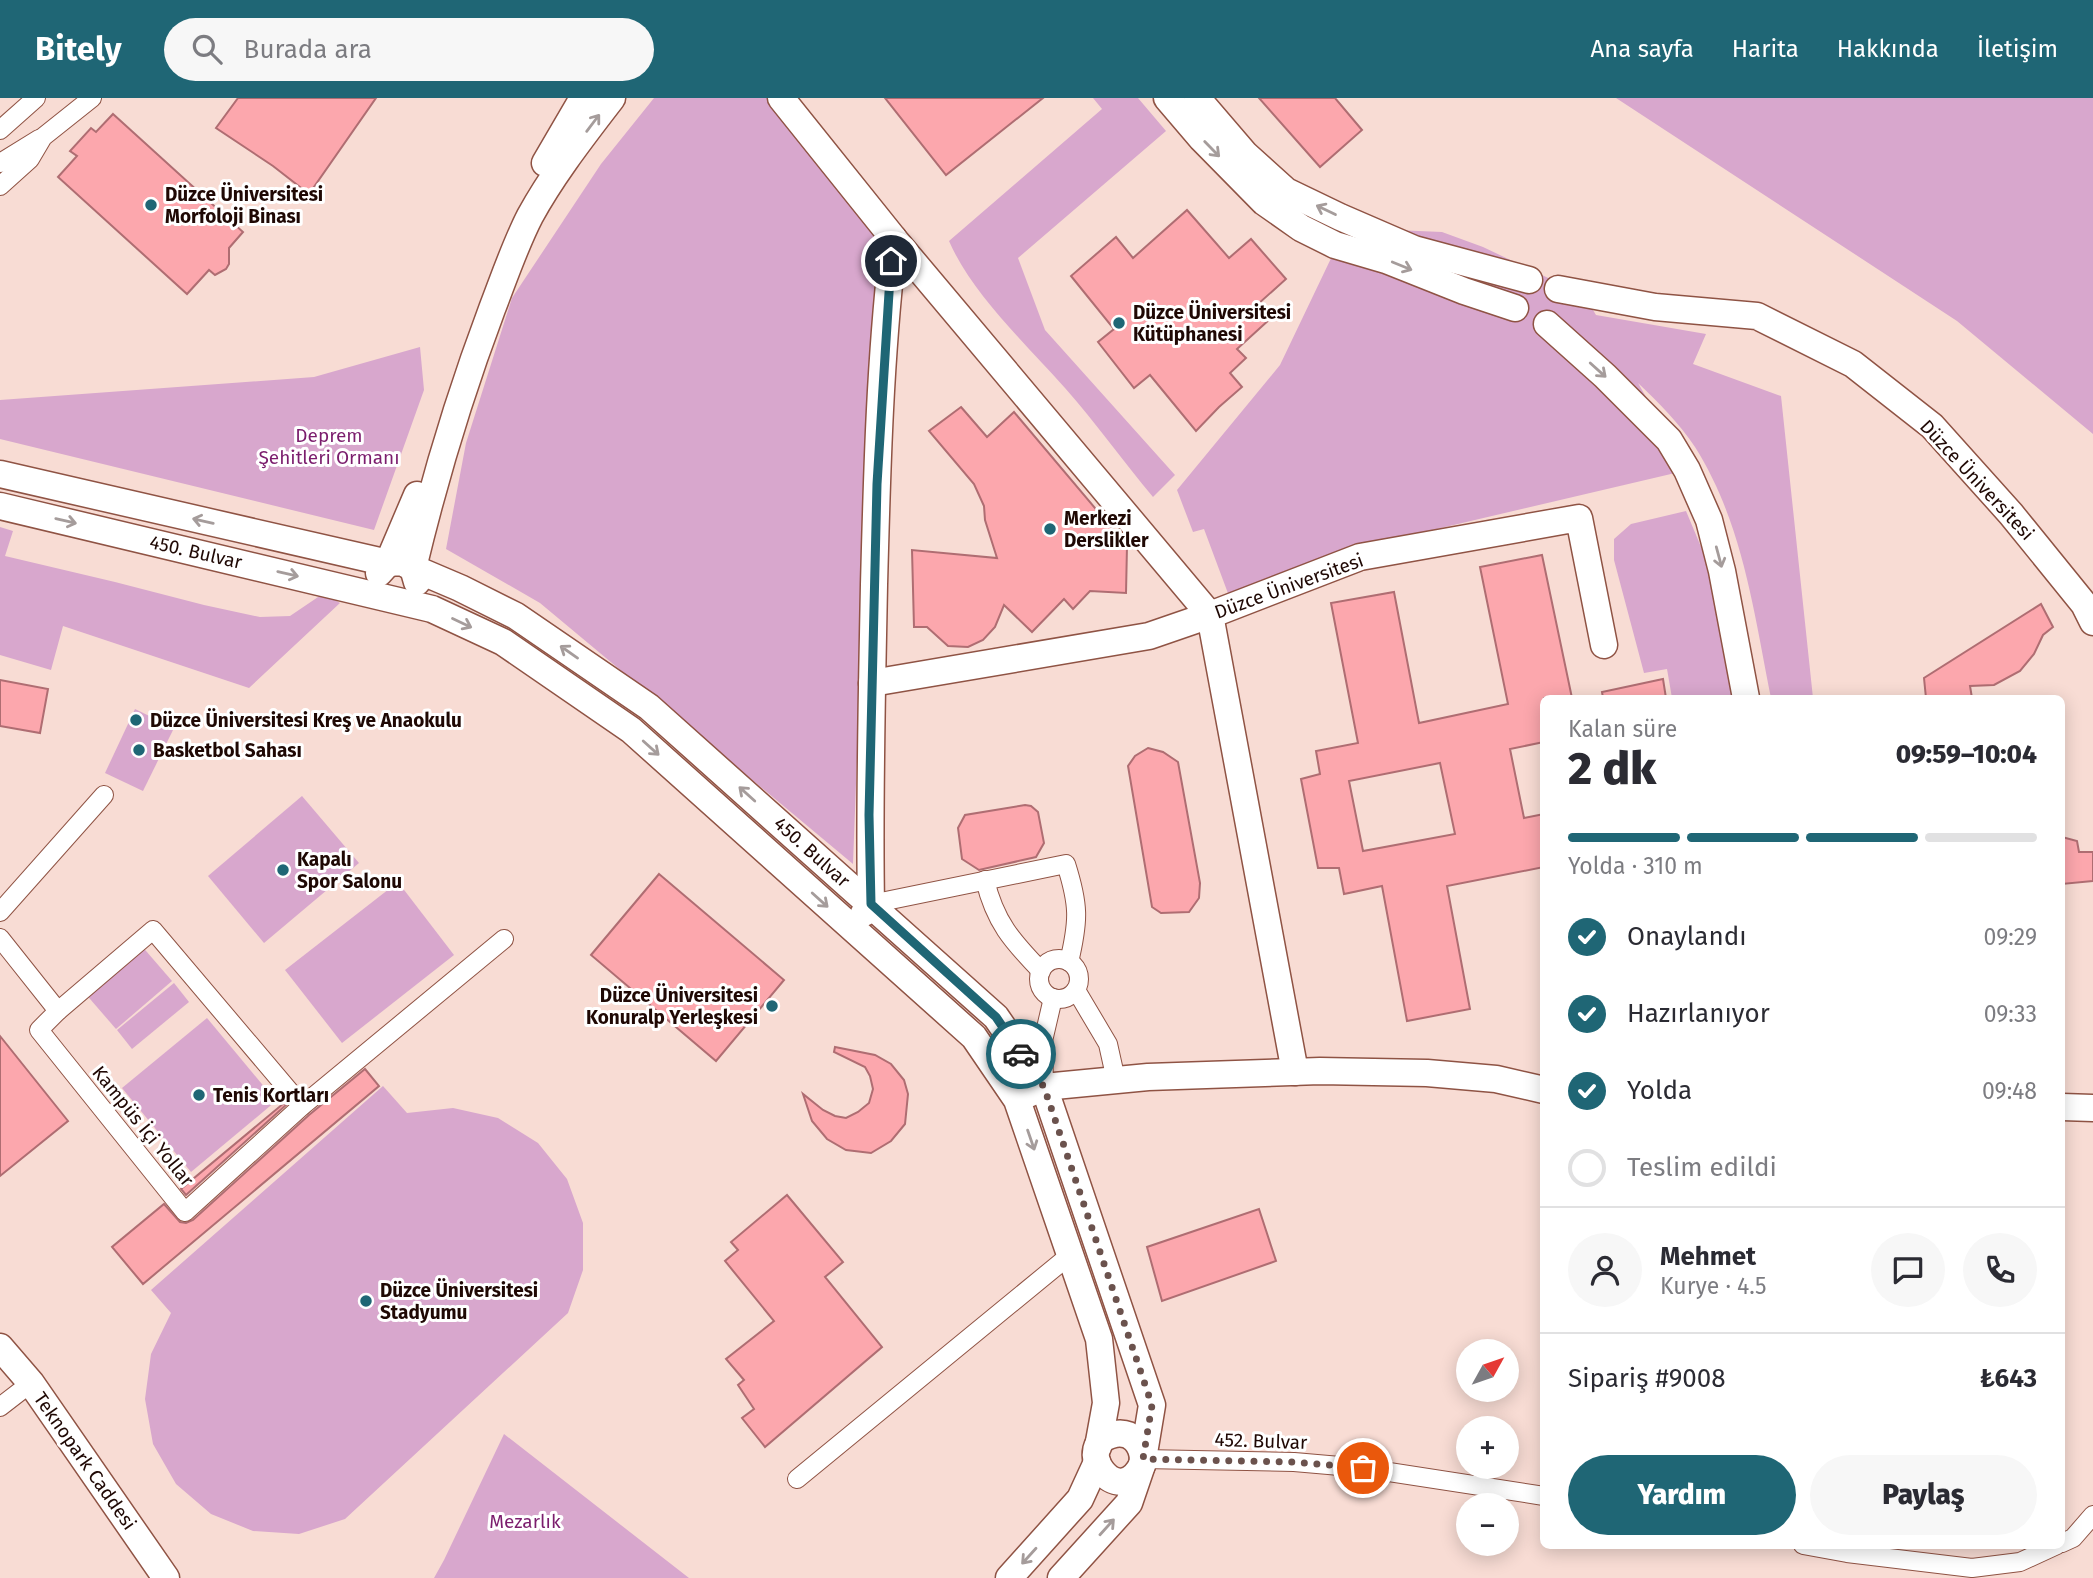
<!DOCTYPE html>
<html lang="tr">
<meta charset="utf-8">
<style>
body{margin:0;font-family:"Fira Sans",sans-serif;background:#f7f7f7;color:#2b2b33;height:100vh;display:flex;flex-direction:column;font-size:26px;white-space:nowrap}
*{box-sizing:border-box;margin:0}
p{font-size:23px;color:#7c7c81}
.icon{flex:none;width:38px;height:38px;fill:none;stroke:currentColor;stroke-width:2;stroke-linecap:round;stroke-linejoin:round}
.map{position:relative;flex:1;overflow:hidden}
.details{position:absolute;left:1540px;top:597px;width:525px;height:854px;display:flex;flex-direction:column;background:#fff;border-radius:10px;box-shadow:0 4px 18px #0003}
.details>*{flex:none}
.needle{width:46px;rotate:50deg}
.fabs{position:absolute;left:1456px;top:1241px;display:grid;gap:14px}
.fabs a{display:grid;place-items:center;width:63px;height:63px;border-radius:50%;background:#fff;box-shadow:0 4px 18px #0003;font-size:35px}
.pin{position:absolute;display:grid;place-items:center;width:60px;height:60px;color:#fff;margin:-30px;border:4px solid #fff;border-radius:50%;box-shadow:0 2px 7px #0007}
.courier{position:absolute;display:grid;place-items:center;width:70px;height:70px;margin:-35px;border:5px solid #1f6675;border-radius:50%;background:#fff;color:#222;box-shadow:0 2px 9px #0007}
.headline em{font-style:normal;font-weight:800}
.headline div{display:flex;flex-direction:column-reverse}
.headline{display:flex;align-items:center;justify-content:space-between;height:119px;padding:0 28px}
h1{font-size:46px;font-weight:800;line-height:52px}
.bar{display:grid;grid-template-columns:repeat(4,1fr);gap:10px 7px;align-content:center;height:84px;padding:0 28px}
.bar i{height:9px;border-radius:5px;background:#e1e1e2}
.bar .active{background:#1f6675}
.bar p{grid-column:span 4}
.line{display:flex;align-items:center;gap:18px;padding:0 28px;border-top:2px solid #e1e1e2}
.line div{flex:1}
.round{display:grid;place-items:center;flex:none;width:74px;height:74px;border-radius:37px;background:#f7f7f7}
ol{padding:0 28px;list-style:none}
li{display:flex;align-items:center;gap:21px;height:77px}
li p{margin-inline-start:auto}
li .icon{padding:7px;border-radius:50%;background:#1f6675;color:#fff;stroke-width:4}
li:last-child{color:#7c7c81}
li i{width:38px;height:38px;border:4px solid #e1e1e2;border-radius:50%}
.action{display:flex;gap:14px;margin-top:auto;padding:14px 28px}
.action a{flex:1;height:80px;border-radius:42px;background:#1f6675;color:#fff;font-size:28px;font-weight:800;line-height:80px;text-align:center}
.action a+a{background:#f7f7f7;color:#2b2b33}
header{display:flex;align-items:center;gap:42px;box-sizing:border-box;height:98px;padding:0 35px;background:#1f6675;color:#fff}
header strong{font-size:33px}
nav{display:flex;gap:38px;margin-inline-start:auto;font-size:24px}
.search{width:490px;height:63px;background:#f7f7f7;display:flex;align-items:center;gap:18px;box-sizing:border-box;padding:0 24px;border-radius:38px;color:#7c7c81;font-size:26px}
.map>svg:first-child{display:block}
.green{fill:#d8a7cd}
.building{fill:#fca7ad;stroke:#af6d72;stroke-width:2;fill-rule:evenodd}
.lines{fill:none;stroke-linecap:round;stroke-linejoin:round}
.street-casing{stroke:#8f5344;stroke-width:20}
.secondary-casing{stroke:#8f5344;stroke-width:29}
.street{stroke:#fff;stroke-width:18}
.secondary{stroke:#fff;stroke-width:26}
.oneway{stroke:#a59c9b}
.done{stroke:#6b524d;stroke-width:7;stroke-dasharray:0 12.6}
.route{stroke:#1f6675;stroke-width:9}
.poi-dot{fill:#1f6675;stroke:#fff;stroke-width:2.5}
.labels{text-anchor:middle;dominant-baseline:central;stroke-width:6;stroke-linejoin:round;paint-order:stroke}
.poi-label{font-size:19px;font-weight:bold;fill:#1f0804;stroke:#fff;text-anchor:start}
.park-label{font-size:19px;fill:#7b1d6d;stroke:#fff}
.street-label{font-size:19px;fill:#1f0804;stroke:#fff}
</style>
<header>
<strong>Bitely</strong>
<div class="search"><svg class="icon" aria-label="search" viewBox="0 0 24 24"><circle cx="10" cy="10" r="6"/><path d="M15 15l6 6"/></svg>Burada ara</div>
<nav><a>Ana sayfa</a><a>Harita</a><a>Hakkında</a><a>İletişim</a></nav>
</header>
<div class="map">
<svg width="2093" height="1480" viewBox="0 0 2093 1480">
<rect width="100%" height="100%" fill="#f8dcd4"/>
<g class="green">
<path d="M654 0H767L847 95 874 139 875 175 853 766 540 505 446 451 466 345 512 200 601 66Z"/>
<path d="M1093 0H1138L1166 33 1018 160 1045 232 1175 377 1153 399C1123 363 1096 325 1065 290 1027 247 972 196 949 143L1102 11Z"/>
<path d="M1616 0H2093V336L1957 223Z"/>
<path d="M1395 132 1442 134 1483 149 1584 197 1596 217 1706 236 1693 266 1781 298 1813 600H1771C1754 515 1743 425 1695 349 1680 326 1658 304 1638 285L1688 372 1377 445 1229 498 1204 431 1193 434 1177 392 1280 267 1335 152Z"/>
<path d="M420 249 424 292 374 432 0 341V302L314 279Z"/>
<path d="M1686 413 1704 456 1735 600H1672L1667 571 1644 575 1614 462V441L1631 426Z"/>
<path d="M0 429 13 433 5 458 115 484 204 507 260 519 290 518 324 495 340 505 249 590 63 528 51 572 0 557Z"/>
<path d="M135 611 174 630 143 693 105 675Z"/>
<path d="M302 698 359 765 264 845 208 778Z"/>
<path d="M398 784 454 857 342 945 285 872Z"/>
<path d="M140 846 172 883 116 931 84 894Z"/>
<path d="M174 885 189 904 132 951 117 932Z"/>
<path d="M207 920 276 1003 191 1074 122 990Z"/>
<path d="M383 988 407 1015 453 1010 498 1020 538 1045 567 1081 583 1125V1172L568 1215 345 1421 299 1436 253 1433 211 1416 176 1386 153 1346 145 1301 151 1256 171 1215 151 1192Z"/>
<path d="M504 1336 689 1480H434L444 1462Z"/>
</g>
<g class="building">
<path d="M238 0H376L309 96 273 68 216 30Z"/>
<path d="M885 0H1043L946 77Z"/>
<path d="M1259 0H1335L1362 32 1320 69Z"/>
<path d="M113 16 243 134 229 150V166L226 171 215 177 209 172 187 196 58 79 77 58 70 53 91 30 96 34Z"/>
<path d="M1187 112 1229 160 1251 141 1286 181 1258 206 1271 220 1237 251 1246 260 1230 275 1242 289 1219 309 1196 333 1150 277 1134 290 1098 244 1114 231 1071 178 1116 139 1133 160Z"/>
<path d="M961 309 987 339 1014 314 1127 448 1126 495 1090 493 1073 511 1064 501 1032 534 1004 507 995 529 983 542 968 549 948 548 927 529H914L912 452 997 460 985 422 984 408 974 386 929 333Z"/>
<path d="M1542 457 1572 600H1544V644L1510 651 1524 720 1544 716V769L1447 788 1470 911 1407 923 1382 788 1344 796 1339 770H1318L1301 681 1320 676 1316 653 1358 645 1331 505 1394 494 1419 625 1508 606 1480 469ZM1440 665 1455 736 1363 753 1349 683Z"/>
<path d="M2041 506 2053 529 2043 537 2034 556 2020 573 1994 587 1970 588 1972 600H1926L1924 580Z"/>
<path d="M1663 581 1666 600H1603L1602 594Z"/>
<path d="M0 582 48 591 40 635 0 628Z"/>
<path d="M1148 650 1163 654 1178 664 1200 785 1199 800 1189 814 1161 815 1152 809 1128 668 1135 658Z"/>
<path d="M1025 707 1031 708 1038 714 1044 745 1036 759 979 772 962 761 958 730 965 717Z"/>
<path d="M2062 739 2077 743 2079 754H2093V783L2062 786Z"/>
<path d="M659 776 784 882 716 963 591 857Z"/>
<path d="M0 938 68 1023 0 1078Z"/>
<path d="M835 949 875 957 891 966 904 982 908 996 905 1026 891 1043 871 1055 846 1052 827 1041 812 1023 803 996 823 1012 835 1018 846 1020 858 1014 869 1005 873 991 870 978 865 969 834 954Z"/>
<path d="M365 971 379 988 143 1186 112 1149 164 1106 180 1124 186 1125 193 1122 309 1017Z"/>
<path d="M284 1005 286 1007 186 1097 181 1091Z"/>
<path d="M787 1097 843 1164 825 1179 882 1249 765 1349 742 1320 754 1311 738 1287 744 1282 726 1261 774 1223 725 1163 738 1152 731 1144Z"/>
<path d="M1259 1111 1276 1163 1162 1203 1147 1149Z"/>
</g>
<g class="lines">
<g class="street-casing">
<g id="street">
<path d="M0 32 36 0"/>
<path d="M0 65 39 41"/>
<path d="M0 88 30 61 43 39 92 0"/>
<path d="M985 782C995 824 1012 843 1041 873"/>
<path d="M871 806 1066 766C1079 807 1079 822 1069 864"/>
<path d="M0 814 104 697"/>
<path d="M0 840 58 913 39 932 185 1114 302 1008 504 841"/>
<circle cx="1059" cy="881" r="20"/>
<path d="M1076 892 1108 946 1116 982"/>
<path d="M58 913 153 832 302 1008"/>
<path d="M1044 987 1043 943 1053 900"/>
<path d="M0 1309 31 1285"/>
<path d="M1143 1361 1294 1364 1363 1370 1544 1398"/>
<path d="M797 1381 1070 1157"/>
<path d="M2062 1445 2073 1440 2093 1417"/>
<path d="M1803 1447 1847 1455 1972 1470 2020 1464 2057 1447"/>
</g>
</g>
<g class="secondary-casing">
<g id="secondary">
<path d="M781 0 894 141 1210 517 1295 974"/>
<path d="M1167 0 1202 41 1264 104 1301 130 1335 147 1386 162 1464 193 1515 210"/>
<path d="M1197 0 1245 56 1286 93 1340 119 1414 151 1529 182"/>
<path d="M545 65 583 0"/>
<path d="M1558 191 1655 209 1757 218 1853 266 1932 328 2011 416 2084 506 2093 524"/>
<path d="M1547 226 1605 278 1669 342 1687 372 1709 422 1722 473 1746 600"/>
<path d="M0 376 388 465 402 464 413 470 460 490 516 518 649 609 996 919 1044 989 1152 1307 1142 1367 1129 1405 1061 1480"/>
<path d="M0 408 432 511 503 544 631 632 974 939 1017 1002 1099 1241 1106 1305 1098 1349"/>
<path d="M379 475 388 465 417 397"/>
<path d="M417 484 413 470C434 382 460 296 492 211 504 180 515 147 530 118 553 76 583 38 612 0"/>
<path d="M872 585 1149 538 1210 517 1360 459 1579 420 1604 547"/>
<path d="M864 815 871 806C869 700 872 593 874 487 877 372 880 256 894 141"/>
<path d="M1028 996 1044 989 1148 979 1320 973 1427 975 1496 981 1544 992"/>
<path d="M2062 1009 2093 1010"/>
<path d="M0 1249 31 1285 166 1480"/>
<path d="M1142 1367C1117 1415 1069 1345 1115 1336 1132 1333 1142 1346 1143 1361"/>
<path d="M1009 1480 1080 1401 1097 1364"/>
</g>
</g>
<use href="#street" class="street"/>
<use href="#secondary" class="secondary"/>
</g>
<defs><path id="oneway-shaft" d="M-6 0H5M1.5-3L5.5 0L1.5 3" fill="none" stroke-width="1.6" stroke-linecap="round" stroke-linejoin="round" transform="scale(1.75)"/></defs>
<g class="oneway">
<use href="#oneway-shaft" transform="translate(593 25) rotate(-53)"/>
<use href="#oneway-shaft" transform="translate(1212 51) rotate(46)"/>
<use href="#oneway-shaft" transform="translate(1326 112) rotate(-154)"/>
<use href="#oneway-shaft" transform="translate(1402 168) rotate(22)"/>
<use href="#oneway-shaft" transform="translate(1598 272) rotate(42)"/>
<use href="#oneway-shaft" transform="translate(66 423) rotate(13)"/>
<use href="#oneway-shaft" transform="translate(203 423) rotate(-167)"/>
<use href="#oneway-shaft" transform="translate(1719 459) rotate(75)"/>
<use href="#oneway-shaft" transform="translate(288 476) rotate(13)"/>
<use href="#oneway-shaft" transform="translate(462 525) rotate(25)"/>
<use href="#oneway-shaft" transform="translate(569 554) rotate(-145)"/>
<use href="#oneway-shaft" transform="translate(651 650) rotate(42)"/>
<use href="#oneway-shaft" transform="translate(747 696) rotate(-138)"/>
<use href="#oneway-shaft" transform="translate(820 802) rotate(42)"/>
<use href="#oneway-shaft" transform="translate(1031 1042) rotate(71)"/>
<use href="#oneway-shaft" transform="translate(1107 1429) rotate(-48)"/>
<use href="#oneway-shaft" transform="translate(1029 1458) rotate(132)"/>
</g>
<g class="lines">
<path class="done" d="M1021 956 1044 989 1152 1307 1143 1361 1294 1364 1363 1370"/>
<path class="route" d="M891 163 877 386 869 717 871 806 996 919 1021 956"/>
</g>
<g class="poi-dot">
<circle cx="151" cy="107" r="7"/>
<circle cx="1119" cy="225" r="7"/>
<circle cx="1050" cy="431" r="7"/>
<circle cx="136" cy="622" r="7"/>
<circle cx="139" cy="652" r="7"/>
<circle cx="283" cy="772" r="7"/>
<circle cx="772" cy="908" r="7"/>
<circle cx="199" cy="997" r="7"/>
<circle cx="366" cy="1203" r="7"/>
</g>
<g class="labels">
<g class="poi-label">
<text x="165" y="96">Düzce Üniversitesi<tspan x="165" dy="22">Morfoloji Binası</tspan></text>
<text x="1133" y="214">Düzce Üniversitesi<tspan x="1133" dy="22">Kütüphanesi</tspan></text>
<text x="1064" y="420">Merkezi<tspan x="1064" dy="22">Derslikler</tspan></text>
<text x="150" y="622">Düzce Üniversitesi Kreş ve Anaokulu</text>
<text x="153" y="652">Basketbol Sahası</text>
<text x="297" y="761">Kapalı<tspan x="297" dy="22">Spor Salonu</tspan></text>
<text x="758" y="897" text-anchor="end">Düzce Üniversitesi<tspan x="758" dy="22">Konuralp Yerleşkesi</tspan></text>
<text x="213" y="997">Tenis Kortları</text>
<text x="380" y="1192">Düzce Üniversitesi<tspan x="380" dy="22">Stadyumu</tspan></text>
</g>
<g class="park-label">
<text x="329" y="337">Deprem<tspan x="329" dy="22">Şehitleri Ormanı</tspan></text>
<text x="525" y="1423">Mezarlık</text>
</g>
<g class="street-label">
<text transform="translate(1977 382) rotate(47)">Düzce Üniversitesi</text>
<text transform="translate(196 454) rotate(13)">450. Bulvar</text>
<text transform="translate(1289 488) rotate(-20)">Düzce Üniversitesi</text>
<text transform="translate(812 754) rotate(42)">450. Bulvar</text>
<text transform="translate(143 1028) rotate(51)">Kampüs İçi Yollar</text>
<text transform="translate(1261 1343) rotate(2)">452. Bulvar</text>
<text transform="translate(85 1363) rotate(55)">Teknopark Caddesi</text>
</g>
</g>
</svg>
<div class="fabs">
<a><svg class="needle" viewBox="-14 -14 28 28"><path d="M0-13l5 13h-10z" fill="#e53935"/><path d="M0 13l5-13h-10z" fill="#7c7c81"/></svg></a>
<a>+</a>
<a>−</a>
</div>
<div class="pin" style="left:1363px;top:1370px;background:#ea580c"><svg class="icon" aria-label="bag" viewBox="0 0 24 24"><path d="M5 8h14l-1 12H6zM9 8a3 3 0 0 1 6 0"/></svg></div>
<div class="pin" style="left:891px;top:163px;background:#1f2937"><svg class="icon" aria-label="home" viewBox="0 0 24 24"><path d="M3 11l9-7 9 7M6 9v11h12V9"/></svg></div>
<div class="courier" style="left:1021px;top:956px"><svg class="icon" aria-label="car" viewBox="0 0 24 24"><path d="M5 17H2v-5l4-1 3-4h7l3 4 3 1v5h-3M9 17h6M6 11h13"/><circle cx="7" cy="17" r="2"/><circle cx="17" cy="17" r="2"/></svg></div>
<section class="details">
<div class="headline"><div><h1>2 dk</h1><p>Kalan süre</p></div><em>09:59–10:04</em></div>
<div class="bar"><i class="active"></i><i class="active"></i><i class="active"></i><i></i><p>Yolda · 310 m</p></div>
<ol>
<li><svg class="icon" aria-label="check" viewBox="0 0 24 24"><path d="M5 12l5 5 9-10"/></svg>Onaylandı<p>09:29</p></li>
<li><svg class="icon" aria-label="check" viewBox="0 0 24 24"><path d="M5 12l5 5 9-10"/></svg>Hazırlanıyor<p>09:33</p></li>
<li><svg class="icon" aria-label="check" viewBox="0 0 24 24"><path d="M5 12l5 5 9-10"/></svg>Yolda<p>09:48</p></li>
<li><i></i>Teslim edildi</li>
</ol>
<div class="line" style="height:126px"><a class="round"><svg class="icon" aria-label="person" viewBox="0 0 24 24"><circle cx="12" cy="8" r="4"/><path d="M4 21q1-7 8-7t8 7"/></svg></a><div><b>Mehmet</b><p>Kurye · 4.5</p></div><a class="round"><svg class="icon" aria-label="chat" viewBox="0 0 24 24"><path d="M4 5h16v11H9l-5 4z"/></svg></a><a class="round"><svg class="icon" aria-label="phone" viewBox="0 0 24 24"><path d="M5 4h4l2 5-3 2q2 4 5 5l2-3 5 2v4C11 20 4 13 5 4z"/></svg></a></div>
<div class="line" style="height:91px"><div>Sipariş #9008</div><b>₺643</b></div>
<div class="action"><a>Yardım</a><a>Paylaş</a></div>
</section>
</div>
